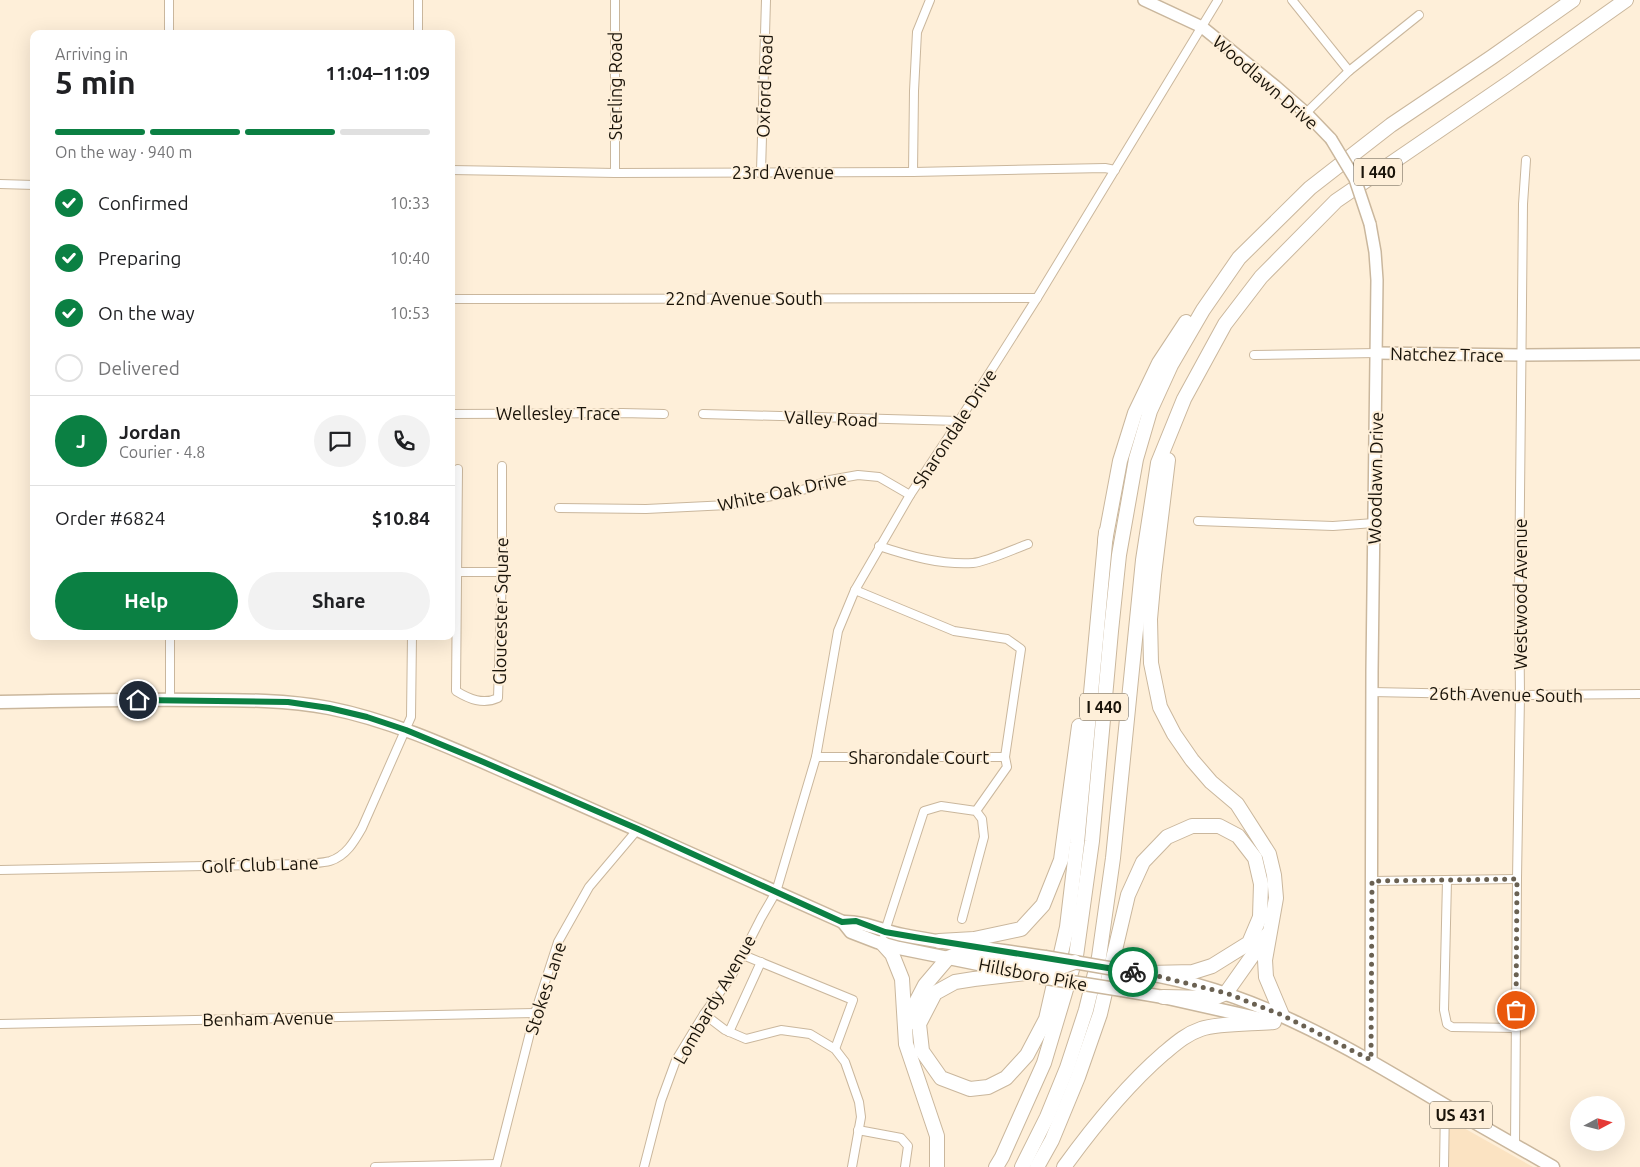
<!DOCTYPE html>
<meta charset="utf-8">
<style>
body{margin:0;font-family:Ubuntu,sans-serif;background:#f2f2f2;color:#202124;height:100vh;display:flex;flex-direction:column;font-size:19px;white-space:nowrap}
*{box-sizing:border-box;margin:0}
p{font-size:16px;color:#757577}
.icon{flex:none;width:28px;height:28px;fill:none;stroke:currentColor;stroke-width:2;stroke-linecap:round;stroke-linejoin:round}
.map{position:relative;flex:1;overflow:hidden}
.side{position:absolute;left:30px;top:30px;width:425px;height:610px;display:flex;flex-direction:column;background:#fff;border-radius:10px;box-shadow:0 5px 20px #0002}
.side>*{flex:none}
.needle{width:32px;rotate:83deg}
.tools{position:absolute;left:1570px;top:1096px;display:grid;gap:10px}
.tools a{display:grid;place-items:center;width:55px;height:55px;border-radius:50%;background:#fff;box-shadow:0 5px 20px #0002;font-size:25px}
.pin{position:absolute;display:grid;place-items:center;width:42px;height:42px;color:#fff;margin:-21px;border:2px solid #fff;border-radius:50%;box-shadow:0 1px 5px #0007}
.courier{position:absolute;display:grid;place-items:center;width:50px;height:50px;margin:-25px;border:4px solid #0b8043;border-radius:50%;background:#fff;color:#222;box-shadow:0 1px 6px #0007}
.head em{font-style:normal;font-weight:600}
.head div{display:flex;flex-direction:column-reverse}
.head{display:flex;align-items:center;justify-content:space-between;height:85px;padding:0 25px}
h1{font-size:32px;font-weight:600;line-height:38px}
.bar{display:grid;grid-template-columns:repeat(4,1fr);gap:8px 5px;align-content:center;height:60px;padding:0 25px}
.bar i{height:6px;border-radius:4px;background:#e0e0e0}
.bar .on{background:#0b8043}
.bar p{grid-column:span 4}
.line{display:flex;align-items:center;gap:12px;padding:0 25px;border-top:1px solid #e0e0e0}
.line div{flex:1}
.round{display:grid;place-items:center;flex:none;width:52px;height:52px;border-radius:26px;background:#f2f2f2}
ol{padding:0 25px;list-style:none}
li{display:flex;align-items:center;gap:15px;height:55px}
li p{margin-inline-start:auto}
li .icon{padding:5px;border-radius:50%;background:#0b8043;color:#fff;stroke-width:4}
li:last-child{color:#757577}
li i{width:28px;height:28px;border:2px solid #e0e0e0;border-radius:50%}
.primary-button{display:flex;gap:10px;margin-top:auto;padding:10px 25px}
.primary-button a{flex:1;height:58px;border-radius:30px;background:#0b8043;color:#fff;font-size:20px;font-weight:600;line-height:58px;text-align:center}
.primary-button a+a{background:#f2f2f2;color:#202124}
.map>svg:first-child{display:block}
.built{fill:#fbe3c2}
.lines{fill:none;stroke-linecap:round;stroke-linejoin:round}
.street-casing{stroke:#cab79d;stroke-width:10}
.secondary-casing{stroke:#cab79d;stroke-width:14}
.primary-casing{stroke:#cab79d;stroke-width:15}
.highway-casing{stroke:#cab79d;stroke-width:16}
.street{stroke:#fff;stroke-width:8}
.secondary{stroke:#fff;stroke-width:11}
.primary{stroke:#fff;stroke-width:12}
.highway{stroke:#fff;stroke-width:14}
.secondary-bridge-casing{stroke:#cab79d;stroke-width:14;stroke-linecap:butt}
.primary-bridge-casing{stroke:#cab79d;stroke-width:15;stroke-linecap:butt}
.highway-bridge-casing{stroke:#cab79d;stroke-width:16;stroke-linecap:butt}
.secondary-bridge{stroke:#fff;stroke-width:11}
.primary-bridge{stroke:#fff;stroke-width:12}
.highway-bridge{stroke:#fff;stroke-width:14}
.done{stroke:#6a6152;stroke-width:5;stroke-dasharray:0 9}
.route{stroke:#0b8043;stroke-width:6}
.labels{text-anchor:middle;dominant-baseline:central;stroke-width:4;stroke-linejoin:round;paint-order:stroke}
.shield{fill:#feefd9;stroke:#5e5648;stroke-width:1}
.shield-label{font-size:16px;font-weight:bold;fill:#1a140a}
.street-label{font-size:18px;fill:#1a140a;stroke:#feefd9}
</style>
<div class="map">
<svg width="1640" height="1167" viewBox="0 0 1640 1167">
<rect width="100%" height="100%" fill="#feefd9"/>
<path class="built" d="M1449 1122 1455 1123 1533 1167H1448Z"/>
<g class="lines">
<g class="street-casing">
<g id="street">
<path d="M615 0V173"/>
<path d="M1292 0 1349 71"/>
<path d="M169 34V0"/>
<path d="M418 34V0"/>
<path d="M1306 113 1349 71 1419 15"/>
<path d="M451 170 615 173 913 172 1105 168 1115 170"/>
<path d="M761 171 766 0"/>
<path d="M913 172 914 91 917 32 930 0"/>
<path d="M0 184 34 185"/>
<path d="M451 299 1037 298"/>
<path d="M1254 355 1377 353"/>
<path d="M451 414 622 413 664 414"/>
<path d="M703 414 959 421"/>
<path d="M458 469 456 691C469 699 483 705 498 698L502 572V466"/>
<path d="M559 508 646 509 728 505 806 489 830 480 858 475 879 477 910 495"/>
<path d="M1198 521 1333 526 1374 523"/>
<path d="M879 546C909 556 941 565 973 563 986 562 1014 549 1028 544"/>
<path d="M457 572H502"/>
<path d="M855 590 954 631 1007 639 1021 649 1005 757 1007 767 976 811"/>
<path d="M170 636V700"/>
<path d="M1372 692 1520 695 1640 694"/>
<path d="M816 757H1005"/>
<path d="M0 870 306 864C314 863 323 863 330 861 346 856 354 842 362 828L411 717 412 636"/>
<path d="M1447 880 1444 1010 1447 1024 1452 1027 1516 1028"/>
<path d="M1372 881 1517 879"/>
<path d="M884 934 924 811 941 806 976 811 982 819 984 837 962 919"/>
<path d="M743 955 853 1000 835 1049"/>
<path d="M704 1014 725 1030 746 1039 781 1030 810 1034 835 1049 845 1062 859 1102 861 1117 852 1167"/>
<path d="M0 1024 535 1013"/>
<path d="M729 1032 761 962"/>
<path d="M858 1130 901 1138 908 1146 905 1167"/>
<path d="M1515 1146 1517 879 1520 695 1519 593 1523 204 1526 160"/>
<path d="M375 1167 496 1164"/>
<path d="M496 1167 535 1013 558 942 589 887 638 829"/>
<path d="M644 1167 661 1101 676 1060 704 1014 731 977 761 918 776 892 816 757 838 631 855 590 910 495 959 421 1037 298 1218 0"/>
<path d="M1444 1167 1445 1105"/>
</g>
</g>
<g class="secondary-casing">
<g id="secondary">
<path d="M1144 0 1202 27 1275 86 1306 113 1331 139"/>
<path d="M1370 224 1375 252 1377 280 1372 671 1371 1061"/>
<path d="M1377 353 1522 355 1640 354"/>
</g>
</g>
<g class="primary-casing">
<g id="primary">
<path d="M0 702C67 701 134 699 200 700 243 700 287 700 329 708 399 722 464 754 529 782 634 828 738 875 843 922 863 921 882 931 903 935 950 944 998 950 1045 957"/>
<path d="M843 922 851 932 877 942 899 948 1018 972"/>
<path d="M1126 971C1244 984 1348 1047 1448 1107 1483 1127 1518 1147 1553 1167"/>
<path d="M1122 990 1163 997 1266 1020"/>
</g>
</g>
<g class="highway-casing">
<g id="highway">
<path d="M1168 460 1154 575 1150 619 1151 663 1160 707 1174 734 1192 760 1211 782 1237 804 1269 854 1274 875 1276 898 1265 960 1266 977 1282 1015"/>
<path d="M1105 541 1120 461 1135 413 1159 363 1186 322"/>
<path d="M939 941 974 939 1021 929 1043 905 1061 860 1079 726"/>
<path d="M882 943 892 954 902 979 906 1044 937 1136V1167"/>
<path d="M1026 973 974 979 955 982 935 993 919 1024 922 1051 941 1078 970 1089 988 1087 1006 1078 1027 1055 1046 1019 1067 927 1077 843 1106 532"/>
<path d="M1163 997 1214 998 1226 993 1267 935"/>
<path d="M908 1024 912 1010 925 985 948 958 958 954 969 955 1042 967"/>
<path d="M996 1167 1002 1157 1044 1063 1076 956 1092 841 1111 631 1119 555 1136 459 1150 411 1171 365 1203 310 1239 258 1310 188 1391 125 1492 57 1573 0"/>
<path d="M1022 1167 1047 1117 1067 1068 1086 1010 1099 957 1113 858 1143 560 1158 463 1184 399 1225 324 1261 277 1336 201 1510 82 1626 0"/>
<path d="M1037 1167 1052 1140 1078 1077 1100 1014 1128 895 1143 862 1167 837 1192 826H1219L1238 836 1255 858 1261 884 1260 917 1249 943 1212 966 1193 972 1149 973"/>
<path d="M1064 1167C1093 1127 1125 1087 1163 1054 1175 1044 1186 1034 1201 1029 1219 1023 1254 1024 1274 1022"/>
</g>
</g>
<use href="#street" class="street"/>
<use href="#secondary" class="secondary"/>
<use href="#primary" class="primary"/>
<use href="#highway" class="highway"/>
<g class="secondary-bridge-casing">
<path id="secondary-bridge" d="M1331 139 1355 179 1370 224"/>
</g>
<g class="primary-bridge-casing">
<g id="primary-bridge">
<path d="M1045 957 1126 971"/>
<path d="M1040 977 1122 990"/>
</g>
</g>
<g class="highway-bridge-casing">
<path id="highway-bridge" d="M1042 967H1061L1075 962"/>
</g>
<use href="#secondary-bridge" class="secondary-bridge"/>
<use href="#primary-bridge" class="primary-bridge"/>
<use href="#highway-bridge" class="highway-bridge"/>
</g>
<g class="lines">
<path class="done" d="M1133 972 1149 974 1226 993 1282 1015 1371 1060 1372 881 1517 879 1516 1010"/>
<path class="route" d="M138 700 288 702 329 708 367 717 406 730 481 761 638 829 842 922 856 921 885 932 920 938 1133 972"/>
</g>
<g class="labels">
<g class="shield">
<rect x="1354" y="158.5" width="48" height="27" rx="4"/>
<rect x="1080" y="693.5" width="48" height="27" rx="4"/>
<rect x="1430" y="1101.5" width="62" height="27" rx="4"/>
</g>
<g class="shield-label">
<text x="1378" y="172">I 440</text>
<text x="1104" y="707">I 440</text>
<text x="1461" y="1115">US 431</text>
</g>
<g class="street-label">
<text transform="translate(1266 82) rotate(41)">Woodlawn Drive</text>
<text transform="translate(615 86) rotate(-90)">Sterling Road</text>
<text transform="translate(764 86) rotate(-88)">Oxford Road</text>
<text x="783" y="172">23rd Avenue</text>
<text x="744" y="298">22nd Avenue South</text>
<text transform="translate(1447 354) rotate(1)">Natchez Trace</text>
<text x="558" y="413">Wellesley Trace</text>
<text transform="translate(831 418) rotate(2)">Valley Road</text>
<text transform="translate(954 428) rotate(-57)">Sharondale Drive</text>
<text transform="translate(1375 478) rotate(-89)">Woodlawn Drive</text>
<text transform="translate(782 491) rotate(-12)">White Oak Drive</text>
<text transform="translate(1520 594) rotate(-90)">Westwood Avenue</text>
<text transform="translate(500 611) rotate(-89)">Gloucester Square</text>
<text transform="translate(1506 694) rotate(1)">26th Avenue South</text>
<text x="919" y="757">Sharondale Court</text>
<text transform="translate(260 864) rotate(-2)">Golf Club Lane</text>
<text transform="translate(1033 974) rotate(11)">Hillsboro Pike</text>
<text transform="translate(545 988) rotate(-72)">Stokes Lane</text>
<text transform="translate(714 999) rotate(-60)">Lombardy Avenue</text>
<text transform="translate(268 1018) rotate(-1)">Benham Avenue</text>
</g>
</g>
</svg>
<div class="tools">
<a><svg class="needle" viewBox="-14 -14 28 28"><path d="M0-13l5 13h-10z" fill="#e53935"/><path d="M0 13l5-13h-10z" fill="#757577"/></svg></a>
</div>
<div class="pin" style="left:1516px;top:1010px;background:#ea580c"><svg class="icon" aria-label="bag" viewBox="0 0 24 24"><path d="M5 8h14l-1 12H6zM9 8a3 3 0 0 1 6 0"/></svg></div>
<div class="pin" style="left:138px;top:700px;background:#1f2937"><svg class="icon" aria-label="home" viewBox="0 0 24 24"><path d="M3 11l9-7 9 7M6 9v11h12V9"/></svg></div>
<div class="courier" style="left:1133px;top:972px"><svg class="icon" aria-label="bike" viewBox="0 0 24 24"><circle cx="6" cy="16" r="4"/><circle cx="18" cy="16" r="4"/><path d="M6 16l4-8h5l3 8M10 8l3 8H6M13 5h3"/></svg></div>
<section class="side">
<div class="head"><div><h1>5 min</h1><p>Arriving in</p></div><em>11:04–11:09</em></div>
<div class="bar"><i class="on"></i><i class="on"></i><i class="on"></i><i></i><p>On the way · 940 m</p></div>
<ol>
<li><svg class="icon" aria-label="check" viewBox="0 0 24 24"><path d="M5 12l5 5 9-10"/></svg>Confirmed<p>10:33</p></li>
<li><svg class="icon" aria-label="check" viewBox="0 0 24 24"><path d="M5 12l5 5 9-10"/></svg>Preparing<p>10:40</p></li>
<li><svg class="icon" aria-label="check" viewBox="0 0 24 24"><path d="M5 12l5 5 9-10"/></svg>On the way<p>10:53</p></li>
<li><i></i>Delivered</li>
</ol>
<div class="line" style="height:90px"><b class="round" style="background:#0b8043;color:#fff">J</b><div><b>Jordan</b><p>Courier · 4.8</p></div><a class="round"><svg class="icon" aria-label="chat" viewBox="0 0 24 24"><path d="M4 5h16v11H9l-5 4z"/></svg></a><a class="round"><svg class="icon" aria-label="phone" viewBox="0 0 24 24"><path d="M5 4h4l2 5-3 2q2 4 5 5l2-3 5 2v4C11 20 4 13 5 4z"/></svg></a></div>
<div class="line" style="height:65px"><div>Order #6824</div><b>$10.84</b></div>
<div class="primary-button"><a>Help</a><a>Share</a></div>
</section>
</div>
